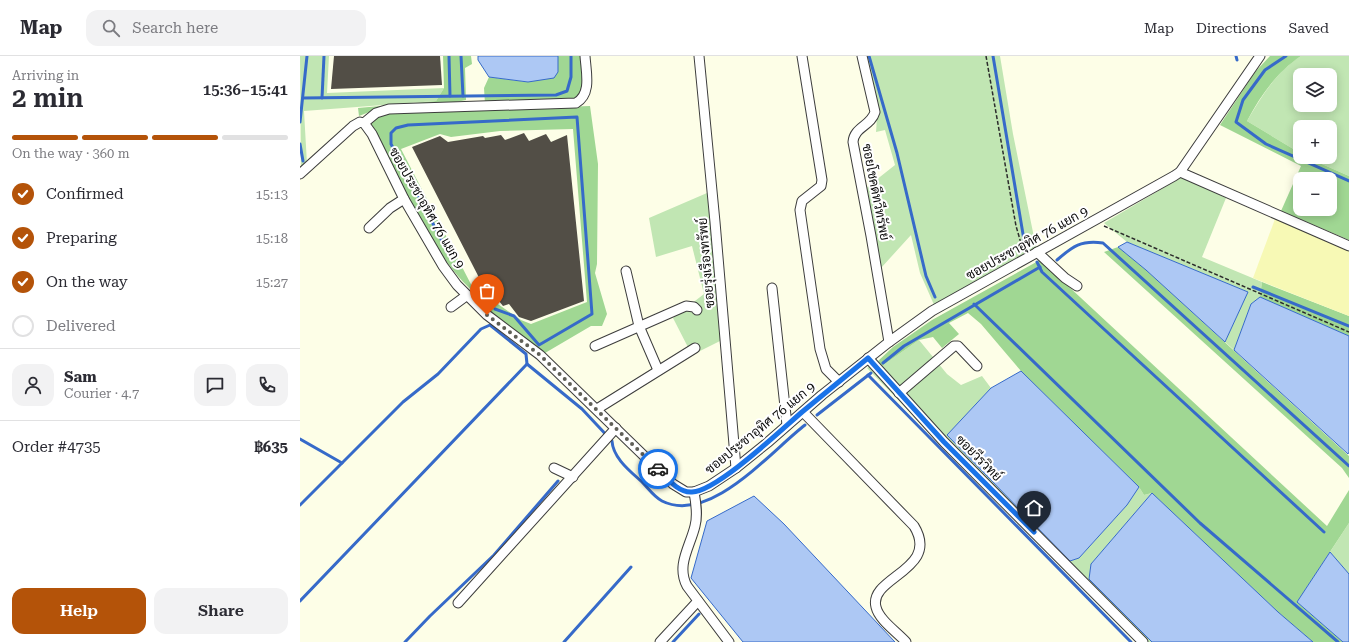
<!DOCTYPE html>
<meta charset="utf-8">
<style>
body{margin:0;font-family:"Roboto Serif",Sarabun,serif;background:#f2f2f3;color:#2b2b33;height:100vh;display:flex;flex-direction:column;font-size:15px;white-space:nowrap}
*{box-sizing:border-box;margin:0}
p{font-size:13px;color:#7c7c81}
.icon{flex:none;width:22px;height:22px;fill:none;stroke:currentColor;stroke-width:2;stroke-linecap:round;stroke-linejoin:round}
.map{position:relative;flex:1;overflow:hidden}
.side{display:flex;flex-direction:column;background:#fff;width:300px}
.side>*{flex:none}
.fabs{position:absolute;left:993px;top:12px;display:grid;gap:8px}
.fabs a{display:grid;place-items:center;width:44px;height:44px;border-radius:8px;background:#fff;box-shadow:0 2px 10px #0003;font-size:20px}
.pin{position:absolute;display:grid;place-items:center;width:34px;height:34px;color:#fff;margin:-41px -17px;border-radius:50% 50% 50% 0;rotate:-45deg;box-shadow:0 0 4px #0007}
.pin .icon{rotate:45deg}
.courier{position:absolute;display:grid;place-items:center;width:40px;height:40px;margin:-20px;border:3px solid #1a73e8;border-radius:50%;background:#fff;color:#222;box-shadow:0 1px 5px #0007}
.overview em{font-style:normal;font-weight:600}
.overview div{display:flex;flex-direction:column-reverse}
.overview{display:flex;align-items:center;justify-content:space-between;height:68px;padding:0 12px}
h1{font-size:26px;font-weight:600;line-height:30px}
.bar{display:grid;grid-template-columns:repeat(4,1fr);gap:6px 4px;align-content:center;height:48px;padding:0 12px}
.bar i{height:5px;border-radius:3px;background:#e1e1e2}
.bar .on{background:#b45309}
.bar p{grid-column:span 4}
.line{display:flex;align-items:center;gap:10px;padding:0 12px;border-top:1px solid #e1e1e2}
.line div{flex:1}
.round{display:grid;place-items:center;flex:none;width:42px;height:42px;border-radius:12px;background:#f2f2f3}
ol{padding:0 12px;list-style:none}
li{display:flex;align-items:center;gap:12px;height:44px}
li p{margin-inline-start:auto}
li .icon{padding:4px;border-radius:50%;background:#b45309;color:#fff;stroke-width:4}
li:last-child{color:#7c7c81}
li i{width:22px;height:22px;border:2px solid #e1e1e2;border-radius:50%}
.cta{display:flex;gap:8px;margin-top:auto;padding:8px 12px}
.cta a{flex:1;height:46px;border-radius:12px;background:#b45309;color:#fff;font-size:16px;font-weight:600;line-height:46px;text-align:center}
.cta a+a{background:#f2f2f3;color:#2b2b33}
header{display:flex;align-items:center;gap:24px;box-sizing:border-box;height:56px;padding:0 20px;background:#fff;border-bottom:1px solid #e1e1e2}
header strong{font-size:19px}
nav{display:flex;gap:22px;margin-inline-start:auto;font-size:14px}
.search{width:280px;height:36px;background:#f2f2f3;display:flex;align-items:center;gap:10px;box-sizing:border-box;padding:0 14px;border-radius:12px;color:#7c7c81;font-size:15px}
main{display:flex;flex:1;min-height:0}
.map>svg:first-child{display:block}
.green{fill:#c1e6b3;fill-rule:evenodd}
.forest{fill:#a0d793;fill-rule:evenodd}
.sand{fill:#f7f9b5}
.water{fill:#adc8f4;stroke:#366ac9}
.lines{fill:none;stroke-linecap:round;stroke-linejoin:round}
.stream{stroke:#366ac9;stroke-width:3}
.building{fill:#524e46}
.minor-casing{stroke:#3d3d3d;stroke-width:11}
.path{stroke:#2c2c2c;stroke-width:1.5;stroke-dasharray:4 2;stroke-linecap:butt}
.minor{stroke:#fff;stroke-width:9}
.done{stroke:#5f5f57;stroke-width:4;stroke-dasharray:0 7.2}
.route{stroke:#1a73e8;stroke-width:5}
.labels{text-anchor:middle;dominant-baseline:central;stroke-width:4;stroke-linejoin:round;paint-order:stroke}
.street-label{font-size:13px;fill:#0a0a0a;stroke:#fff}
</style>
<header>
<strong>Map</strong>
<div class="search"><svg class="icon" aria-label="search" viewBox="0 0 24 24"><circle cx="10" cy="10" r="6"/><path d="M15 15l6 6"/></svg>Search here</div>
<nav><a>Map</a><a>Directions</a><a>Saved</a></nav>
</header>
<main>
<section class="side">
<div class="overview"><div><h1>2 min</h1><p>Arriving in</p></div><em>15:36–15:41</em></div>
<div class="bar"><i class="on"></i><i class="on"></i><i class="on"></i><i></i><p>On the way · 360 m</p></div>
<ol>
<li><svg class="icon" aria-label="check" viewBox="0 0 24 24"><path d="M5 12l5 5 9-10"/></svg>Confirmed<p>15:13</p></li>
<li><svg class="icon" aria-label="check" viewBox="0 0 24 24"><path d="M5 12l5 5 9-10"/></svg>Preparing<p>15:18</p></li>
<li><svg class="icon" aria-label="check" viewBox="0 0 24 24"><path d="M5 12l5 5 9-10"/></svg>On the way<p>15:27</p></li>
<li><i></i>Delivered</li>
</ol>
<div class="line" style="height:72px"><a class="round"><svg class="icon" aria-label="person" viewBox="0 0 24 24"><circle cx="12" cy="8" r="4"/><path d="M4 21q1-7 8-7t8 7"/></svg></a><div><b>Sam</b><p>Courier · 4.7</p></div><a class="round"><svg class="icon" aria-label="chat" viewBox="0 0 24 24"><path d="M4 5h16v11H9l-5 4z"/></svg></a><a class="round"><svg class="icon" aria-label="phone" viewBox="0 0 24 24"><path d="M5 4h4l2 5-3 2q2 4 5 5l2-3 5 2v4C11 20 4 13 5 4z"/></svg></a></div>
<div class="line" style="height:52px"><div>Order #4735</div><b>฿635</b></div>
<div class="cta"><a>Help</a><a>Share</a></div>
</section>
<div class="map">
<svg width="1049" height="586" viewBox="0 0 1049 586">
<rect width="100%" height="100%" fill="#fdfee7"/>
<g class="green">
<path d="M0 0H29L27 37 144 32 136 45 4 55 7 108 1 112Z"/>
<path d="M566 0H700L713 78 736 191 720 203 635 251 620 217 611 179 581 212 566 132 595 109 585 74 576 76C579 50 571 25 566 0Z"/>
<path d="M1001 0H1049V120L1006 101H1030V71H1000V97L947 65C962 40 976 16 1001 0ZM1000 19H1030V49H1000Z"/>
<path d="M882 121 887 122 926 142 902 201 962 226 960 241 951 248 934 294 925 286 948 236 827 186 804 167Z"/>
<path d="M407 137 422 284 392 299 373 262 404 238 392 190 356 201 349 162Z"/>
<path d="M619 284 647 318 661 329 682 320 691 332 647 379 770 505 779 502 827 449 839 431 844 439 852 437 791 508 789 523 852 586H838L753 502 567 312 578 305 582 310Z"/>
<path d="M1049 467V518L1030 496Z"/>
</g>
<g class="forest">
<path d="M143 0H171L172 8 165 12 166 44 146 48 77 53 59 60 58 52 136 45 144 32Z"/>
<path d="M258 0H283L284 33 274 45 185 48 184 32 189 21 228 26 258 16Z"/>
<path d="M970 0H1001C977 16 961 39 947 65L1000 97V101H1006L1049 120V184L981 155 1001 110 920 69 955 16ZM1000 123H1030V153H1000Z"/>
<path d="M290 50 298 108 297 208 295 217 307 258 302 270H291L245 297 184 252 188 248 195 246 221 264 231 268 287 246 273 73 200 75 151 81 140 78 101 93 176 238C146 213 116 161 98 125 88 106 84 85 71 68L76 60 83 57Z"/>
<path d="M818 191 846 214 1049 400V422L1042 412 804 196Z"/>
<path d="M740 204 1027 470 1049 434V467L997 546 1043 586H1013L978 556 852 437 844 439 839 431 721 315 681 268 668 257 649 267 659 278 642 292 633 281 619 284 582 310 578 305 593 291 632 264Z"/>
<path d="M962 226 1049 260V280L960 241Z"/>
</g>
<path class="sand" d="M975 163 1049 194V260L953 222Z"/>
<g class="water">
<path d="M178 0H258V16L254 22 228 26 189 21 178 4Z"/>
<path d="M827 186 948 236 925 286 846 214 818 191Z"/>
<path d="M960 241 1049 280V396L1048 398 934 294 951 248Z"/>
<path d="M721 315 839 431 827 449 779 502 770 505 647 379 691 332Z"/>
<path d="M852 437 978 556 1013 586H852L789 523 791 508Z"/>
<path d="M454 440 484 468 595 586H443L391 522 407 465Z"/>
<path d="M1030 496 1049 518V586H1043L997 546Z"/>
</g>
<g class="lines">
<g class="stream">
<path d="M149 0 150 40"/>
<path d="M161 0 163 40"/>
<path d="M569 0 597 97 626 220 635 241"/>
<path d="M693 0 724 184 728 191"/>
<path d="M936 0 937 4"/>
<path d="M986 0 965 14 943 44 936 66 966 88 1049 125"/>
<path d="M3 42 256 39 267 35 271 21V0"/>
<path d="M22 42 24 0"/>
<path d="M0 66 7 0"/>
<path d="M0 88 3 105"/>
<path d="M149 198 91 88V77L96 72 108 69 277 61 292 258 239 289 214 260 195 253"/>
<path d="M757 204C773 190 781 184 803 187L1049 410"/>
<path d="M737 206 742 216 1024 476"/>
<path d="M953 231 1049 270"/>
<path d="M674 248 900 467 1038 586"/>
<path d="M583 307 604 290 740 211"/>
<path d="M568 319 831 586"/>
<path d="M517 359 571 317"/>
<path d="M0 383 42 407"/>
<path d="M0 449 103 346 138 318 181 273 190 269 226 298 227 308 282 353 312 385C313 402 330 415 342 426 348 432 354 441 362 445 410 469 471 395 505 369"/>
<path d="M0 545 227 308"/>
<path d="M105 586 130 560 194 499 258 425"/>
<path d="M264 586 331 511"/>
<path d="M373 586 399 558"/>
</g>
</g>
<g class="building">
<path d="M34 0H140L142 29 31 33Z"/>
<path d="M224 77 229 85 246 78 251 86 267 79 284 245 231 265 219 261 209 248 203 250 195 240 190 243 112 91 140 80 148 86 183 80 185 82 201 79 205 84Z"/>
</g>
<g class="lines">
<g class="minor-casing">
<g id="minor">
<path d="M399 0 415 166 436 412"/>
<path d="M502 0 522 124 521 130 502 145 500 154 520 293 526 313 539 326"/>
<path d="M562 0 575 56C571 70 554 71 553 86L571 180 589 286"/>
<path d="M64 67 76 57 89 53 276 47C292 38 286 16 285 0"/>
<path d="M880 116 1049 190"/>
<path d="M0 118 53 70 60 66 64 67 72 78 104 143 143 210 157 229 187 259 240 299 373 428 386 436H394L409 430 436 412 467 387 522 339 589 286 632 255 874 120 880 116 960 0"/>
<path d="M69 172 90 152 104 143"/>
<path d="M737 196 765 222 777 230"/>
<path d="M326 215 339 270 358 314"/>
<path d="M472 232 487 369"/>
<path d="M151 251 166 240"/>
<path d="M295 290 386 250 394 251 397 254"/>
<path d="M568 302 644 386 843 586"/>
<path d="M599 337 654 290H658L677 310"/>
<path d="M297 353 395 292"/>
<path d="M503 356 614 470C641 514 568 521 576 551 579 564 597 576 606 586"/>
<path d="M254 412 273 421"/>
<path d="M394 436C396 447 398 459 395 470 390 491 376 509 387 530L429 586"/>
<path d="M158 547 316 372"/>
<path d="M360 586 398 545"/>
</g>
</g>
<g class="path">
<path d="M686 0 716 170 723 194"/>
<path d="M804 170 1049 276"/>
</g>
<use href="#minor" class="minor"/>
</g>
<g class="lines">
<path class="done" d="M187 259 240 299 358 413"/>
<path class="route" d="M358 413C367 422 378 437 392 436 417 435 481 374 502 356 524 338 546 320 568 302L644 386 734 476"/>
</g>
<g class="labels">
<g class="street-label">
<text transform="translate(576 136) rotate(79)">ซอยโชคดีทวีทรัพย์</text>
<text transform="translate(127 152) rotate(60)">ซอยประชาอุทิศ 76 แยก 9</text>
<text transform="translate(727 187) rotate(-29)">ซอยประชาอุทิศ 76 แยก 9</text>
<text transform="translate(406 207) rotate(-95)">ซอยรุ่งเรืองทรัพย์</text>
<text transform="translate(460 372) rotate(-39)">ซอยประชาอุทิศ 76 แยก 9</text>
<text transform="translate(679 402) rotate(45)">ซอยวีรวิทย์</text>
</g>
</g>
</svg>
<div class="fabs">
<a><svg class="icon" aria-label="layers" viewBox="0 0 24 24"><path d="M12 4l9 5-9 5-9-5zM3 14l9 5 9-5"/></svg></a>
<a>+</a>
<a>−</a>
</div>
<div class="pin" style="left:187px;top:259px;background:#ea580c"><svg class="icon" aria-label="bag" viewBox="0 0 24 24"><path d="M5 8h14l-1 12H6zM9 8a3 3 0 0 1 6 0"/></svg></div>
<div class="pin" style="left:734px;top:476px;background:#1f2937"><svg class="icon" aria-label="home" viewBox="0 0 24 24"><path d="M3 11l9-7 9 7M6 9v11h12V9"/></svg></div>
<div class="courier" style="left:358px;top:413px"><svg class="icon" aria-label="car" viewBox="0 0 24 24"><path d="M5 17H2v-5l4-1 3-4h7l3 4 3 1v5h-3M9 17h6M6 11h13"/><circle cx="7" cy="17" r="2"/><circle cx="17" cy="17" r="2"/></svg></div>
</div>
</main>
